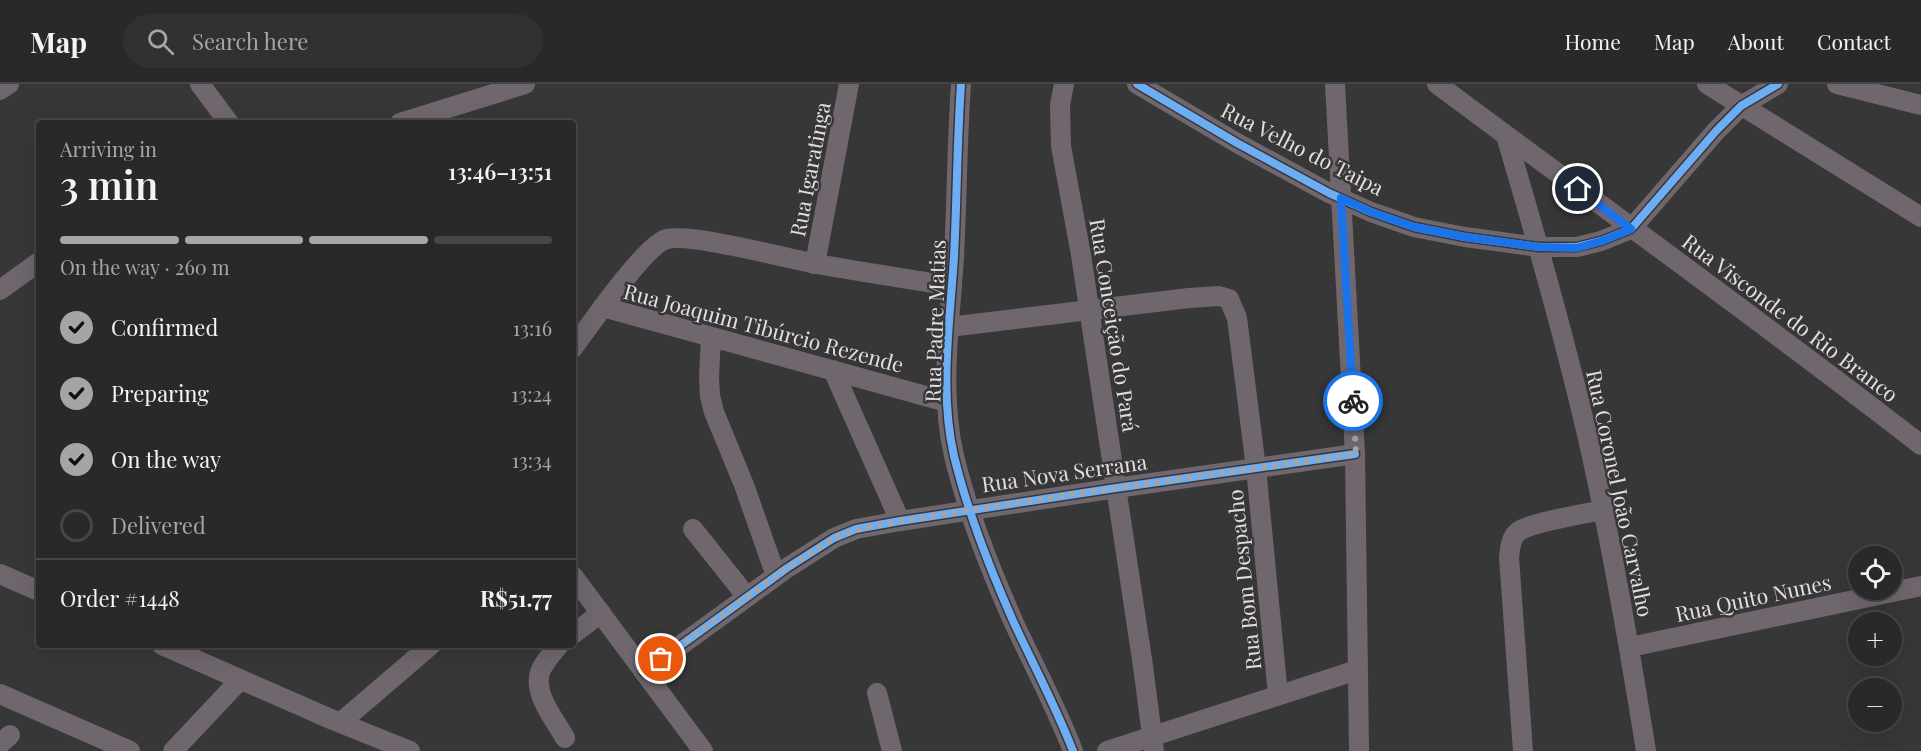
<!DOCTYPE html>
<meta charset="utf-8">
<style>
body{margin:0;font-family:"Playfair Display",serif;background:#323132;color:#f1f3f6;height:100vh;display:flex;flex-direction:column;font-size:22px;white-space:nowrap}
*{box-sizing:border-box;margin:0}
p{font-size:20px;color:#a5a6a8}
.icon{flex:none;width:33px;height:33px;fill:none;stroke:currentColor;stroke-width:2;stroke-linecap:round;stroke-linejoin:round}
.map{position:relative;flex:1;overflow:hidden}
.drawer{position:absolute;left:36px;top:36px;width:540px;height:528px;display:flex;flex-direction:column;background:#2a292a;border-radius:6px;box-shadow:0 6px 24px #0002,0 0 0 2px #464547}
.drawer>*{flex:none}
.controls{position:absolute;left:1848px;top:462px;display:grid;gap:12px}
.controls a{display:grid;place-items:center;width:54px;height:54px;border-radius:50%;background:#2a292a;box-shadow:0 6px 24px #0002,0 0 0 2px #464547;font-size:30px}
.pin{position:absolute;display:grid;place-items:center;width:51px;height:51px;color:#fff;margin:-26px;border:3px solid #fff;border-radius:50%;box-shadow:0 2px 6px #0007}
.courier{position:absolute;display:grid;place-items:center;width:60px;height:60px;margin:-30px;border:4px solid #1a73e8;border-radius:50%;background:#fff;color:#222;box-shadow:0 2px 8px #0007}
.overview em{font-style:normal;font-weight:600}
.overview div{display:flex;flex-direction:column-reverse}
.overview{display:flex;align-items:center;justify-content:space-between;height:102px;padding:0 24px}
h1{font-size:39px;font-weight:600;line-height:45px}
.bar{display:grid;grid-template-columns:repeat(4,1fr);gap:9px 6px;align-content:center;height:72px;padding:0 24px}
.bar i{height:8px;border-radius:4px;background:#464547}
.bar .on{background:#a6a5a6}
.bar p{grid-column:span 4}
.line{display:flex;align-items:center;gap:15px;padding:0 24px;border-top:2px solid #464547}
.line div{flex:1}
ol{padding:0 24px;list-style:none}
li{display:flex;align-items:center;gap:18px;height:66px}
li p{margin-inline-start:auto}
li .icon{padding:6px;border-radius:50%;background:#a6a5a6;color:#111;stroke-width:4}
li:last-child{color:#a5a6a8}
li i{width:33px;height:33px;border:3px solid #464547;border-radius:50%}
header{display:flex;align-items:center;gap:36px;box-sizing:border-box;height:84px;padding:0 30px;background:#2a292a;border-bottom:2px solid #464547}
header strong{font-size:28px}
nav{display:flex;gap:33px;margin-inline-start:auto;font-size:21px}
.search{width:420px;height:54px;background:#323132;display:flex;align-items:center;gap:15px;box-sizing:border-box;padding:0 21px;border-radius:33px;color:#a5a6a8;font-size:22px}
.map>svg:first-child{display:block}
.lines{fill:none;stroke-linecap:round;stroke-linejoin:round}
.minor{stroke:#70676e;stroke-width:20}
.cycleway-casing{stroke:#393638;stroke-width:11}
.cycleway{stroke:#6dadf4;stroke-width:8}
.done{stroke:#a6a5a6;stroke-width:6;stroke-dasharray:0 10.8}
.route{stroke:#1a73e8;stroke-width:8}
.labels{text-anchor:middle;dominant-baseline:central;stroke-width:5;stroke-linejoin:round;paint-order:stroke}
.street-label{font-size:21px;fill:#e1e0e1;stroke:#393638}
</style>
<header>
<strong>Map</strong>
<div class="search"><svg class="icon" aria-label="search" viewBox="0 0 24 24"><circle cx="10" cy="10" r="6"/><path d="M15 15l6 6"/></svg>Search here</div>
<nav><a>Home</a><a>Map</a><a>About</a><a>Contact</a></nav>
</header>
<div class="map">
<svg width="1921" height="667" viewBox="0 0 1921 667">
<rect width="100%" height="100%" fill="#383738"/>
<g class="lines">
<g class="minor">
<path d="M200 0 229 39"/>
<path d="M961 0C957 57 957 115 954 173 950 238 939 307 954 372 968 430 990 485 1014 539 1034 582 1056 623 1073 667"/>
<path d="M1064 0 1060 21 1061 62 1081 171 1143 582 1154 667"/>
<path d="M1137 0 1237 59 1329 109 1371 128 1414 143 1465 153 1539 163H1577L1601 157 1631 145 1716 47 1741 22 1778 0"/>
<path d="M1335 0 1355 370 1359 667"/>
<path d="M1437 0C1598 120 1762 237 1921 361"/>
<path d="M1707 0 1921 133"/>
<path d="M1837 0 1921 21"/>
<path d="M0 6 9 0"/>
<path d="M400 39 525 0"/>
<path d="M1506 52C1537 156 1567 261 1591 368 1613 467 1630 567 1646 667"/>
<path d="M815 180 849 0"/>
<path d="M0 206 39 178"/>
<path d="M603 223 947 318"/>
<path d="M949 243 1189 214 1219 212 1229 215 1237 234 1256 384 1278 611"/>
<path d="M711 253 709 293 710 312 714 328 744 401 776 492"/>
<path d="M573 264C590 241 641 167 664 156 686 147 788 175 817 180 862 188 907 195 952 202"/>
<path d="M833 286 900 437"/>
<path d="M693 445 747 513"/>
<path d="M0 490 39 507"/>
<path d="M573 492 703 667"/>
<path d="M573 550 601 529"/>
<path d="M162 561 333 636 410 667"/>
<path d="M559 561C552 570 540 582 539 593 536 614 556 637 565 654"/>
<path d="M1630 563 1921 502"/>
<path d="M644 588 787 484 834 454 856 445 900 437 1116 404 1355 370"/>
<path d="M877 609 892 667"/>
<path d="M0 610 130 667"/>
<path d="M340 639 431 561"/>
<path d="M0 660 10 651"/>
<path d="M173 667 240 596"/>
<path d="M1107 667 1357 586"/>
<path d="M1523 667 1509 473C1510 464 1511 452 1519 447 1534 438 1583 430 1603 426"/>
</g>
<g class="cycleway-casing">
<g id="cycleway">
<path d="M961 0C957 57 957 115 954 173 950 238 939 307 954 372 968 430 990 485 1014 539 1034 582 1056 623 1073 667"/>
<path d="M1137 0 1237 59 1329 109 1371 128 1414 143 1465 153 1539 163H1577L1601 157 1631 145 1716 47 1741 22 1778 0"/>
<path d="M644 588 787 484 834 454 856 445 900 437 1116 404 1355 370"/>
</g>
</g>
<use href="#cycleway" class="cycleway"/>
</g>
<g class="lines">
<path class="done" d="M661 575 787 484 834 454 856 446 900 437 1074 410 1356 370 1353 317"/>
<path class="route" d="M1353 317 1341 114 1371 128 1414 143 1465 153 1539 163 1577 164 1602 157 1631 145 1578 105"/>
</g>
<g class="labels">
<g class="street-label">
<text transform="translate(1303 64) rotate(27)">Rua Velho do Taipa</text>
<text transform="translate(809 85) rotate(-79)">Rua Igaratinga</text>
<text transform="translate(1791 233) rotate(37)">Rua Visconde do Rio Branco</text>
<text transform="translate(934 237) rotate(-88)">Rua Padre Matias</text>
<text transform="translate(1115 241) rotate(81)">Rua Conceição do Pará</text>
<text transform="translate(764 243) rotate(15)">Rua Joaquim Tibúrcio Rezende</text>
<text transform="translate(1064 388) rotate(-8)">Rua Nova Serrana</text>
<text transform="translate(1621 409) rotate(78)">Rua Coronel João Carvalho</text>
<text transform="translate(1243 496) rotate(-96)">Rua Bom Despacho</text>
<text transform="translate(1753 513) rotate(-12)">Rua Quito Nunes</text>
</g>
</g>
</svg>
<div class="controls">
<a><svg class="icon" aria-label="locate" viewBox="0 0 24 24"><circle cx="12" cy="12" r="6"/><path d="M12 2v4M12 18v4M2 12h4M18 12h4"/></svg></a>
<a>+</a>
<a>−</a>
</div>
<div class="pin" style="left:661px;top:575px;background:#ea580c"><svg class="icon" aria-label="bag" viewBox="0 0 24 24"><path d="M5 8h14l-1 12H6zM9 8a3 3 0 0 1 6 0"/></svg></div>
<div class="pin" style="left:1578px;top:105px;background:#1f2937"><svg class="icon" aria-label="home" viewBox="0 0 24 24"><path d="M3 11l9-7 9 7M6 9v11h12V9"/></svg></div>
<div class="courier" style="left:1353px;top:317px"><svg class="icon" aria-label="bike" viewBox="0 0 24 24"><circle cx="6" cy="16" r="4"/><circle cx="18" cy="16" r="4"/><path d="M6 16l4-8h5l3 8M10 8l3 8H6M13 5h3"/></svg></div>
<section class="drawer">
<div class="overview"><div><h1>3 min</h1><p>Arriving in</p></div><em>13:46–13:51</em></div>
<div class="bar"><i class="on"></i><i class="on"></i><i class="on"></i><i></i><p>On the way · 260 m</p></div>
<ol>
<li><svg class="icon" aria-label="check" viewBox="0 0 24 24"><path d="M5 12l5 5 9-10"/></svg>Confirmed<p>13:16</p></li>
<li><svg class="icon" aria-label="check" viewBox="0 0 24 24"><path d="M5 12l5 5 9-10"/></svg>Preparing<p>13:24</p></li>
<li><svg class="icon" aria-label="check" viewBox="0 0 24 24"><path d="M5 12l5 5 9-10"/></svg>On the way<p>13:34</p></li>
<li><i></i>Delivered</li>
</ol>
<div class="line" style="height:78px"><div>Order #1448</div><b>R$51.77</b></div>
</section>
</div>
